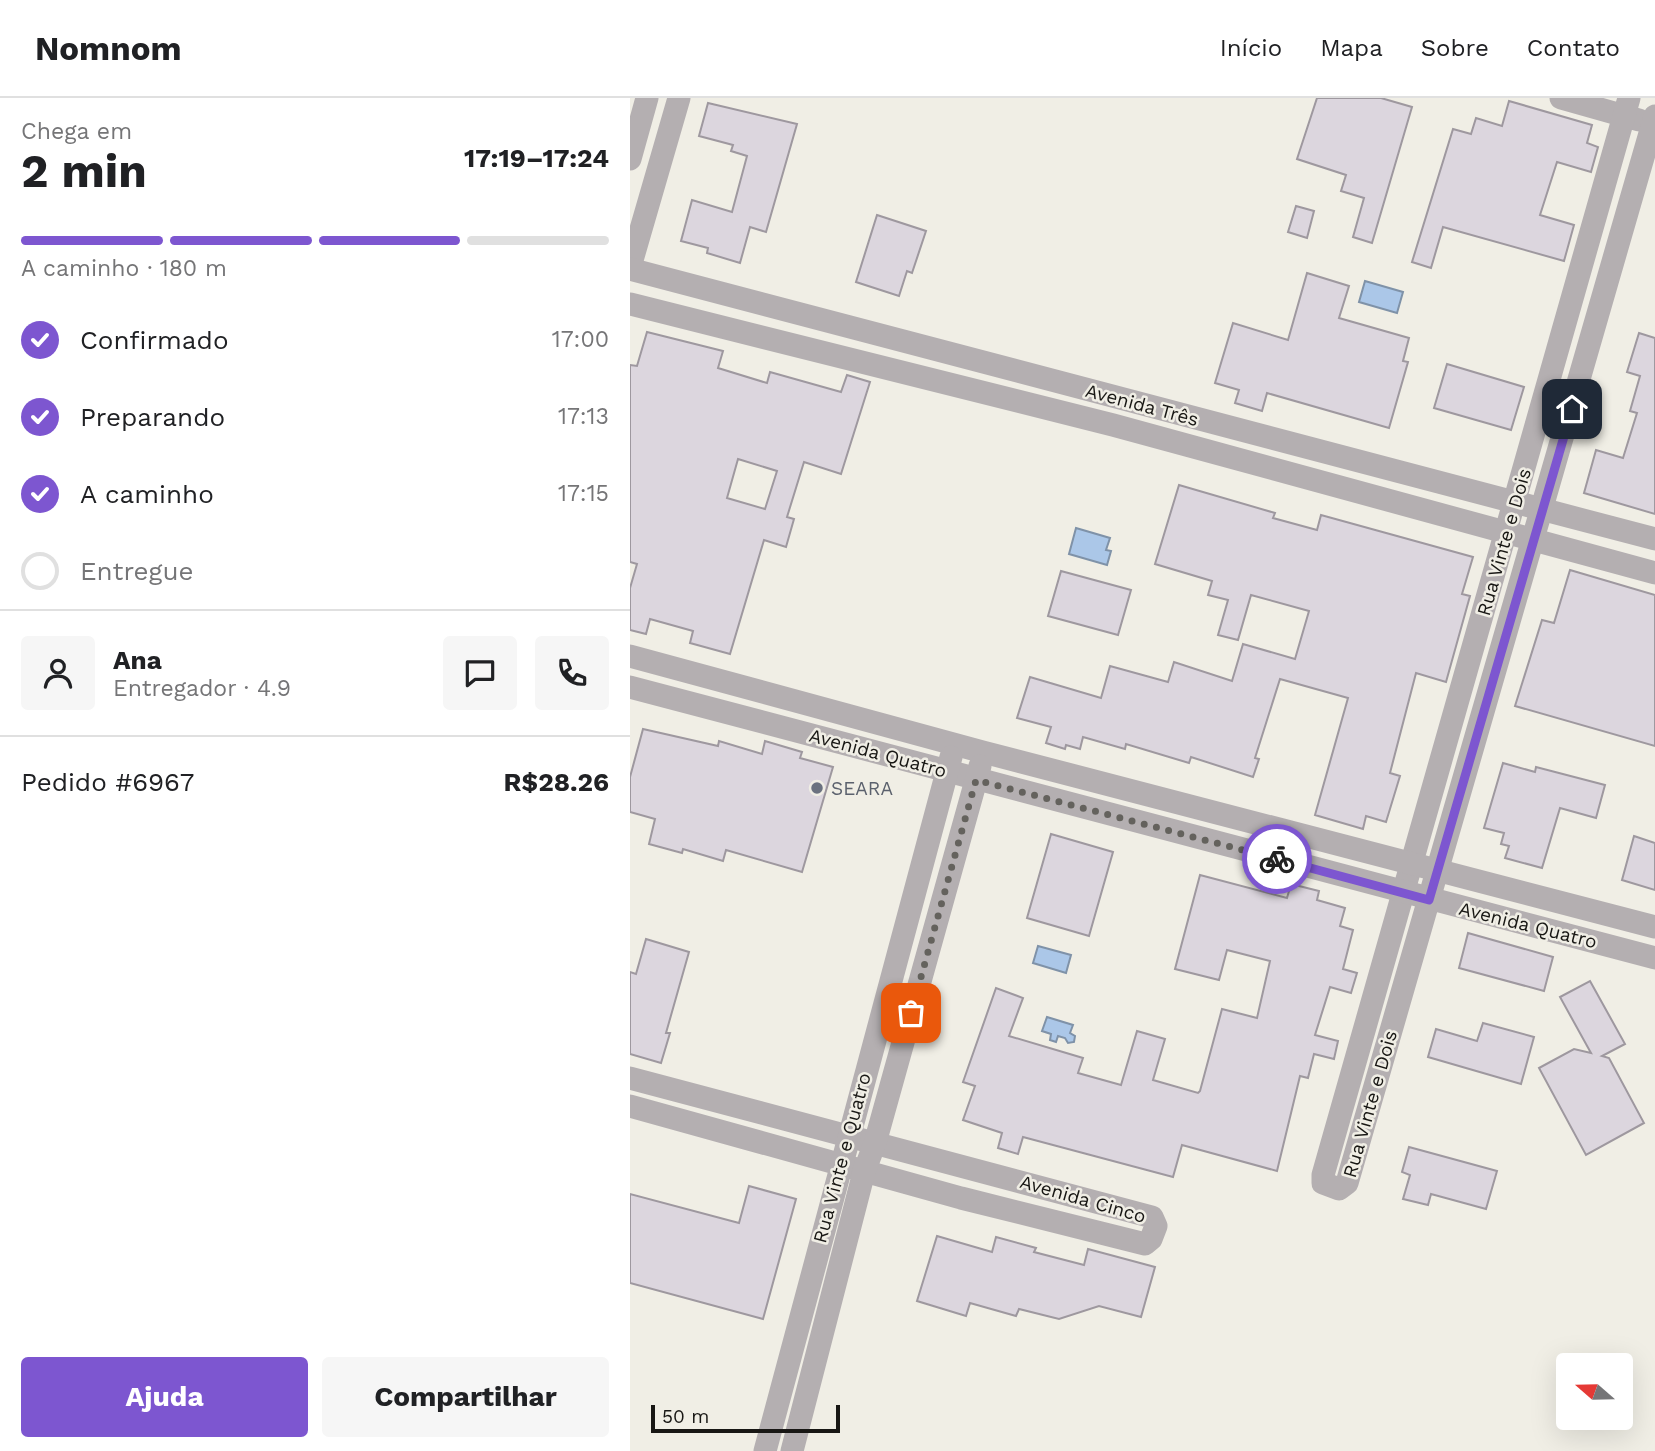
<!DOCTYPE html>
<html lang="pt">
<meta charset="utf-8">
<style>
body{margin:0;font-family:"Work Sans",sans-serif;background:#f6f6f6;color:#202124;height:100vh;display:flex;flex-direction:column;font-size:26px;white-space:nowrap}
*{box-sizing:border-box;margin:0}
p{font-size:23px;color:#757577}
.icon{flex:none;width:38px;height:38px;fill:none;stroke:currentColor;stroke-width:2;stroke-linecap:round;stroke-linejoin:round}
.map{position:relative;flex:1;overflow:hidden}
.sheet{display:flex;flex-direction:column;background:#fff;width:630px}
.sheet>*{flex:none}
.needle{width:46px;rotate:290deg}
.buttons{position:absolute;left:926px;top:1255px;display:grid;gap:14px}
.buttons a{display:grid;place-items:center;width:77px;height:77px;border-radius:7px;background:#fff;box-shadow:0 7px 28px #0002;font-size:35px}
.scale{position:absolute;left:21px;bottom:18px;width:189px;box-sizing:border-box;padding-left:7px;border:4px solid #181714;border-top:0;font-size:19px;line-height:24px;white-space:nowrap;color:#181714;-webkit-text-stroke:5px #f0eee5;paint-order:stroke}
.pin{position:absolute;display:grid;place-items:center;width:60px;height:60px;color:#fff;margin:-30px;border-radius:14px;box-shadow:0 4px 10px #0006}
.courier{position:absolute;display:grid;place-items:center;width:70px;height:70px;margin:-35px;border:5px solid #7d56d0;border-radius:50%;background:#fff;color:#222;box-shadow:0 2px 9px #0007}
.overview em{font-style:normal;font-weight:700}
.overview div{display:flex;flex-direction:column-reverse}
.overview{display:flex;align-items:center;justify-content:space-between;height:119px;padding:0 21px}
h1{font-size:46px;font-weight:700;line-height:52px}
.bar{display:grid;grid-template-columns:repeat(4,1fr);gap:10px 7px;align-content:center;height:84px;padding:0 21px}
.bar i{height:9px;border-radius:5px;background:#e0e0e0}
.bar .selected{background:#7d56d0}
.bar p{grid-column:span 4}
.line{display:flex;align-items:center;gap:18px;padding:0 21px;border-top:2px solid #e0e0e0}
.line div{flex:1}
.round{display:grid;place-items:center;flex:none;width:74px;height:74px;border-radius:7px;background:#f6f6f6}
ol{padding:0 21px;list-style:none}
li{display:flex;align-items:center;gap:21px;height:77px}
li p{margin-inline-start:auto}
li .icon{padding:7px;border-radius:50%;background:#7d56d0;color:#fff;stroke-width:4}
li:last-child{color:#757577}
li i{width:38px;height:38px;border:4px solid #e0e0e0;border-radius:50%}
.primary-button{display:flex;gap:14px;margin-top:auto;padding:14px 21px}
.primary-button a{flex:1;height:80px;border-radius:7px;background:#7d56d0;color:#fff;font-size:28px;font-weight:700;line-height:80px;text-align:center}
.primary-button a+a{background:#f6f6f6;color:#202124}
header{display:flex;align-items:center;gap:42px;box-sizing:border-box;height:98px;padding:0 35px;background:#fff;border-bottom:2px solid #e0e0e0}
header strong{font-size:33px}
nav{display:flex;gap:38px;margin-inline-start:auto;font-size:24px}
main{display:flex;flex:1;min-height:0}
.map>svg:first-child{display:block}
.water{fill:#abc7e8;stroke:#7f92a8;stroke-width:2}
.building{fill:#dcd6de;stroke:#9e989f;stroke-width:2;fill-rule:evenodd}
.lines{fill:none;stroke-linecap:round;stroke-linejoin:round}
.minor{stroke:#b4afb1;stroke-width:23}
.done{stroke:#64625d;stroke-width:7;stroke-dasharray:0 12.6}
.route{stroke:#7d56d0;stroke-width:9}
.worship-dot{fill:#6b7280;stroke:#f0eee5;stroke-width:2.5}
.labels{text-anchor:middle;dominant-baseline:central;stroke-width:5;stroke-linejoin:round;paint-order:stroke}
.street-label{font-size:19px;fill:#181714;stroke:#f0eee5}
.worship-label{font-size:19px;fill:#5b616d;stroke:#f0eee5;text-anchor:start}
</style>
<header>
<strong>Nomnom</strong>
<nav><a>Início</a><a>Mapa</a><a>Sobre</a><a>Contato</a></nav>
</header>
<main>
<section class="sheet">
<div class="overview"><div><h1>2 min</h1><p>Chega em</p></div><em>17:19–17:24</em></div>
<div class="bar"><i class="selected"></i><i class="selected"></i><i class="selected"></i><i></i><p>A caminho · 180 m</p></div>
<ol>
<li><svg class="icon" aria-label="check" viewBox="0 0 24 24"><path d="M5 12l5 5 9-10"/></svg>Confirmado<p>17:00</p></li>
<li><svg class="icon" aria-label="check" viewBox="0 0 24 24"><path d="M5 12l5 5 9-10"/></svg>Preparando<p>17:13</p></li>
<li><svg class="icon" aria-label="check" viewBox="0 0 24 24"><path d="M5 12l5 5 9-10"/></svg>A caminho<p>17:15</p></li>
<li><i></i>Entregue</li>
</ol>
<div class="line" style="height:126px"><a class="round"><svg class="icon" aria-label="person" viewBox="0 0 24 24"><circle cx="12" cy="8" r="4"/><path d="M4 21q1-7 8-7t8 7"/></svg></a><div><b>Ana</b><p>Entregador · 4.9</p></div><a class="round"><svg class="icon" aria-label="chat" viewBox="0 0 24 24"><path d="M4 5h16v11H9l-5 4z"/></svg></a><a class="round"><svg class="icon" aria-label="phone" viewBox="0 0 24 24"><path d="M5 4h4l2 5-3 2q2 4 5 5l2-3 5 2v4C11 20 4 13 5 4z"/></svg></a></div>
<div class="line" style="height:91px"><div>Pedido #6967</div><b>R$28.26</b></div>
<div class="primary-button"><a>Ajuda</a><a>Compartilhar</a></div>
</section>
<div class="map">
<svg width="1025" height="1353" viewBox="0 0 1025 1353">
<rect width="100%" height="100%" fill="#f0eee5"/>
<g class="water">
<path d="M735 183 773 194 767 215 729 204Z"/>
<path d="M446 430 480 440 476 452 481 453 477 467 439 456Z"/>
<path d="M408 848 441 857 436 875 403 865Z"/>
<path d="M417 919 443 927 440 935 445 938 444 944 438 945 435 940 428 938 426 944 420 942 421 936 412 933Z"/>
</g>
<g class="building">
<path d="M687 0H751L782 9 742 145 723 139 734 100 711 93 716 77 667 61Z"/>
<path d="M879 3 962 27 957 45 968 49 961 74 927 64 910 117 944 127 934 163 813 129 801 170 782 164 823 31 841 36 846 20 872 28Z"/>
<path d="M78 5 167 26 136 134 120 129 110 165 77 155 78 150 51 143 62 102 102 114 117 58 101 53 103 47 69 38Z"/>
<path d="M666 108 684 113 677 140 658 134Z"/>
<path d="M247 117 296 133 282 175 277 173 269 198 226 184Z"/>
<path d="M677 175 719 188 709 220 779 240 773 263 778 264 759 330 637 295 632 313 605 305 609 292 585 285 603 225 658 242Z"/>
<path d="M17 234 93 253 88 270 137 285 140 274 211 294 217 277 240 284 211 376 174 364 157 419 164 421 156 449 134 442 100 556 60 545 63 533 20 521 16 536 0 532V490L7 466 0 464V267L7 268ZM108 361 147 373 135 411 97 400Z"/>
<path d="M1009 235 1025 240V416L954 395 966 352 993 360 1007 315 1000 313 1010 278 997 274Z"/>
<path d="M817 266 894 289 881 332 804 310Z"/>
<path d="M549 387 645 415 643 420 687 432 691 417 843 459 832 496 840 498 816 584 786 575 760 675 770 678 756 724 736 718 733 731 685 717 718 600 650 581 625 660 629 661 623 679 561 659 559 665 496 646 495 651 453 639 450 651 436 647 435 651 416 645 421 629 387 620 400 579 471 600 480 568 538 584 544 564 602 583 613 546 665 561 679 513 621 497 608 542 588 537 598 502 578 497 582 483 525 466Z"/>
<path d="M940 472 1025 497V648L885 608 912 522 924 525Z"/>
<path d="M431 473 501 492 488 537 418 518Z"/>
<path d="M13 631 88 648 89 643 132 656 135 643 172 654 170 660 203 669 172 774 96 752 93 763 53 751 52 755 19 746 25 721 0 714V679Z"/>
<path d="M873 665 905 674 906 669 975 687 966 720 930 710 912 770 875 760 879 748 871 746 874 735 854 730Z"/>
<path d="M421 736 483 754 459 838 397 820Z"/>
<path d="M1004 738 1025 745V792L992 782Z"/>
<path d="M570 777 657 800 661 786 689 793 687 802 715 810 710 828 723 832 713 871 727 875 721 895 700 889 685 937 708 943 704 961 684 956 678 980 670 978 647 1073 552 1047 543 1079 393 1039 388 1056 368 1050 372 1035 333 1022 345 988 333 984 366 890 393 900 379 938 453 960 448 975 491 987 507 933 535 941 523 982 568 995 570 993 592 911 627 920 640 863 597 852 589 882 545 871Z"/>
<path d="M838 835 923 859 914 893 829 870Z"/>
<path d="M16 841 59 854 36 935H40L31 965 0 956V874L6 876Z"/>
<path d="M960 883 995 946 972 958 979 960 1014 1025 956 1057 909 970 944 951 961 955 930 899Z"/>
<path d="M853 925 904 939 891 986 798 959 806 931 847 943Z"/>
<path d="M779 1049 867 1073 856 1111 801 1096 798 1107 773 1101 780 1077 772 1074Z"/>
<path d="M119 1088 166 1101 133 1221 0 1185V1096L109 1125Z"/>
<path d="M307 1138 362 1154 366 1139 406 1150 404 1154 454 1167 458 1151 525 1169 511 1219 469 1208 429 1221 389 1211 386 1218 340 1205 336 1218 287 1203Z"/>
</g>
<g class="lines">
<g class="minor">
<path d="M931 0 1009 22"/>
<path d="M999 0 693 1077V1085L709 1091 717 1085 1025 18"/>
<path d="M0 61 17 0"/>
<path d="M0 169 49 0"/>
<path d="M0 171 1025 441"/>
<path d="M0 206 483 327 1025 475"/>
<path d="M0 558 353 654 1025 829"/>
<path d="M0 589 1025 860"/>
<path d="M0 980 522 1119 526 1128 521 1141 515 1146 331 1100 0 1008"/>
<path d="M135 1353 321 659"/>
<path d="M162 1353 234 1074 245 1045 350 668"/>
</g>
</g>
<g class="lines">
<path class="done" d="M281 915 346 682 647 761"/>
<path class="route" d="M647 761 799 802 942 311"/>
</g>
<circle class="worship-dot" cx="187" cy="690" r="7"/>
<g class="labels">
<g class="street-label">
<text transform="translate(512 307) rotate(15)">Avenida Três</text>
<text transform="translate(874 444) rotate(-74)">Rua Vinte e Dois</text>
<text transform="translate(248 655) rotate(15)">Avenida Quatro</text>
<text transform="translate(898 827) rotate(14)">Avenida Quatro</text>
<text transform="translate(740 1006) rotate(-74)">Rua Vinte e Dois</text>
<text transform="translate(212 1060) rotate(-75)">Rua Vinte e Quatro</text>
<text transform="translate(453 1101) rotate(16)">Avenida Cinco</text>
</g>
<g class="worship-label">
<text x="201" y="690">SEARA</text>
</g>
</g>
</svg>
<div class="buttons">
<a><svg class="needle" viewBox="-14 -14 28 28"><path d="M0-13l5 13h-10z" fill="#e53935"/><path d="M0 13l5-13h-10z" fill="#757577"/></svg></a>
</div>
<div class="scale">50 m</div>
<div class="pin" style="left:281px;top:915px;background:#ea580c"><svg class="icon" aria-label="bag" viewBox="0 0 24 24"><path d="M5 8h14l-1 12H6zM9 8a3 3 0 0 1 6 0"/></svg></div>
<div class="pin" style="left:942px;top:311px;background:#1f2937"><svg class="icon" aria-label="home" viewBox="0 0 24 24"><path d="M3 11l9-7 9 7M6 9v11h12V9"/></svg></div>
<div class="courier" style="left:647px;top:761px"><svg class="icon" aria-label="bike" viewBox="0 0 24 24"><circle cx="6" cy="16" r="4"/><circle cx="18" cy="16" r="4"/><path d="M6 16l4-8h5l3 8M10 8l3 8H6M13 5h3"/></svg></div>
</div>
</main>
